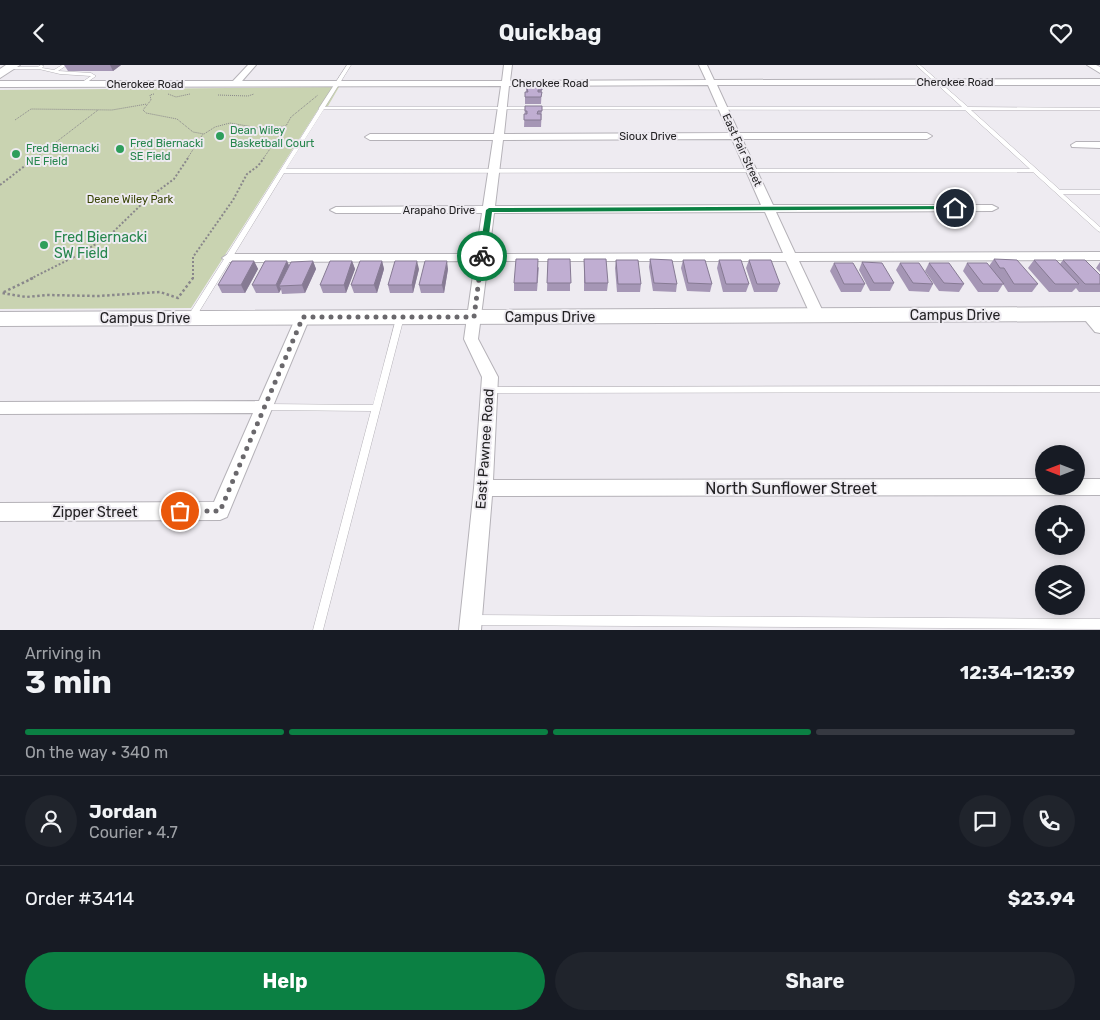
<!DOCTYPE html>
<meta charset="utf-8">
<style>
body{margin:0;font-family:Rubik,sans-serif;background:#20242c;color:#f1f3f6;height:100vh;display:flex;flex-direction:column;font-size:19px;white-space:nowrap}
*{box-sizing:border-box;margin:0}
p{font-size:16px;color:#9ea1a6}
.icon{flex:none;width:28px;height:28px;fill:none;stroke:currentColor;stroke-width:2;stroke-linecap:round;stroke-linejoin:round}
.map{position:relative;height:565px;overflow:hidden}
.drawer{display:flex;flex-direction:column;background:#171b24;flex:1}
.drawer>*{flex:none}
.needle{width:32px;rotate:270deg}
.controls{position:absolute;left:1035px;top:380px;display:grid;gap:10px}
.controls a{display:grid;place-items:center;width:50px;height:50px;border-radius:50%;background:#171b24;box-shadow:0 2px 12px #0003;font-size:25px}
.pin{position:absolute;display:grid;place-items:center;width:42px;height:42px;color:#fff;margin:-21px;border:2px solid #fff;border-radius:50%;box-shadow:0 1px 5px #0007}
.courier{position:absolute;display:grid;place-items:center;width:50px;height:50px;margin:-25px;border:4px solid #0b8043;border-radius:50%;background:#fff;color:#222;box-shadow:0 1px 6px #0007}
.overview em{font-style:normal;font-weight:700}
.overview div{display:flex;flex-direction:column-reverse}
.overview{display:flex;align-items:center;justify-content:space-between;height:85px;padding:0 25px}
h1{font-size:32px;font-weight:700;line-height:38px}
.bar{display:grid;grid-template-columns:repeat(4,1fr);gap:8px 5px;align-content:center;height:60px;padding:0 25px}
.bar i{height:6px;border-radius:4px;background:#363941}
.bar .on{background:#0b8043}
.bar p{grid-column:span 4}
.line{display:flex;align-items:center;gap:12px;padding:0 25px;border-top:1px solid #363941}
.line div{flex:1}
.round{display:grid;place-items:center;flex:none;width:52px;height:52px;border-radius:26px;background:#20242c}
.primary-button{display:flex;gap:10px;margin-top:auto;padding:10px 25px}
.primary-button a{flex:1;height:58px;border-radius:30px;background:#0b8043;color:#fff;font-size:20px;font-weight:700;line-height:58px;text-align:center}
.primary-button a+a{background:#20242c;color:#f1f3f6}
header{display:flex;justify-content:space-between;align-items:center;height:65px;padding:0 25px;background:#171b24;font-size:22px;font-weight:700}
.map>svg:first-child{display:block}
.green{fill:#c9d3b1}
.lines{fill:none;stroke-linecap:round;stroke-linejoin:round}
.service-casing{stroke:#b5b2b8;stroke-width:1}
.minor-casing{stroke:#b5b2b8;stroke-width:2}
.secondary-casing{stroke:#b5b2b8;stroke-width:2}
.path-far2{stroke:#89878b;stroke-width:1;stroke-dasharray:1 1;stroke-linecap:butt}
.path-far1{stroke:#89878b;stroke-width:2;stroke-dasharray:2 2;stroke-linecap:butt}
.path{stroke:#89878b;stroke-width:2.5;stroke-dasharray:2.5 2.5;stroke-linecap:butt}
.service{fill:#fff;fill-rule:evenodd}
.minor{fill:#fff;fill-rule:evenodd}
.secondary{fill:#fff;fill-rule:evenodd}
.wall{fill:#a596b5}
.shaded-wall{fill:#867a93}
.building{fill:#c0aed2;stroke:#867a93}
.route{fill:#0b8043}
.done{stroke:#6a686c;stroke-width:5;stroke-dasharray:0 9}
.leisure-dot{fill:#2e9e5b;stroke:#eeebf1;stroke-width:2}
.labels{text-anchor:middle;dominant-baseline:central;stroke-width:4;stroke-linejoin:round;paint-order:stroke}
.far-street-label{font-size:11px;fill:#232224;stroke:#eeebf1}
.far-leisure-label{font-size:11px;fill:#27864d;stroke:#eeebf1;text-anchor:start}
.far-park-label{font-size:11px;fill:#364202;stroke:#eeebf1}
.leisure-label{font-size:14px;fill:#27864d;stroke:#eeebf1;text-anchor:start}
.street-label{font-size:14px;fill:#232224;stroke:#eeebf1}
.near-street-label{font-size:16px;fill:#232224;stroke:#eeebf1}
</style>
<header><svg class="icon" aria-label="back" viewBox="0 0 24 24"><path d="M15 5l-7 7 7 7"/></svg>Quickbag<svg class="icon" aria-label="heart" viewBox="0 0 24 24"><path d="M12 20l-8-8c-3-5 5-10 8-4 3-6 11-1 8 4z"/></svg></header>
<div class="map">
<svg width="1100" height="565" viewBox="0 0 1100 565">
<rect width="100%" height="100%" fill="#eeebf1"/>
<path class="green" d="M339 22 328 41 319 43 191 243 0 244V25Z"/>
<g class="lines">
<g class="service-casing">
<g id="service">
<path d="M41 0 44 1 42 3 54 5 62 0H67L58 6 91 8 96 11 83 20 81 19V18L91 11 60 9 39 4H9L7 3 9 2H38Z"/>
<path d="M347 0H351L325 42H962L916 0H920L968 42 1100 43V45H971L1060 125H1100V129H1063L1100 162V167L1098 166 1033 107 284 108 194 255H188L187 253 188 251 319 44V43ZM324 44 965 45 1030 104H286Z"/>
<path d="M397 250H400L404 252 323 565H313L371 346 264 345 261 344 260 342 261 340 264 339 373 340Z"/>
<path d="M1100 321V327L489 328 486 327 485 325 486 323 489 322Z"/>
<path d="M473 550 1100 554V564L473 560 469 559 468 555 469 551Z"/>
</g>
</g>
<g class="minor-casing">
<g id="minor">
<path d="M248 0H256L242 16H502L504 0H512L510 16 706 15 699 0H707L714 15 1100 14V20H717L739 68H927L932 71 927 74H742L773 140H992L998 143 992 146 776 147 795 188 1100 187V195L799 196 825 251 823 254H813L811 251 786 196H488L478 274 498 312 493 415 1044 414V421H1076V414H1100V430L492 431 481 565H459L474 423 482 312 464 274 475 196 228 197 222 193 228 189H476L482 148H336L330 145 336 142 483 141 493 75H370L365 72 370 69H494L501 21 0 22V16H233ZM708 20 729 68 504 69 509 21ZM732 74 761 140 495 141 503 75ZM765 147 783 188 489 189 494 148Z"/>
<path d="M1087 0H1096L1100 2V8Z"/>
<path d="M1076 77H1100V83L1072 82 1071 80Z"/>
<path d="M1087 244 1092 246 1100 254V268L1095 267 1080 249 1082 246Z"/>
<path d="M303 247 308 249 310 252 227 452 220 455 0 456V438L214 437 253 348 0 349V337L259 336 296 252 298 249Z"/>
</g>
</g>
<g class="secondary-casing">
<g id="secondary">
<path d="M6 0H20L0 13V4Z"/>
<path d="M1100 242V256L0 261V247Z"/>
</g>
</g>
<g class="path-far2">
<path d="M154 29 150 30 151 35 143 45 146 48 177 54 193 67 204 69 215 62 230 58 259 63 286 61 291 52 318 30"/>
<path d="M168 29 176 32 190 29"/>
<path d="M218 30 248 31 254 29"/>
<path d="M15 55 31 44 112 45 147 39"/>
<path d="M34 94 98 45"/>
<path d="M187 94 203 69"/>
<path d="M263 94 281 68 280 62"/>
</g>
<g class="path-far1">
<path d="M0 120 35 93"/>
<path d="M30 214 78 190 109 171 147 134 174 114 188 93"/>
<path d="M193 214V192L233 135 247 109 258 101 264 93"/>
</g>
<path class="path" d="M33 213 2 228 26 232 46 230 98 231 160 227 178 233 193 213"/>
<use href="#service" class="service"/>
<use href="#minor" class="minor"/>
<use href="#secondary" class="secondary"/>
</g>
<g class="wall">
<path d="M64 0H121L113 6H68Z"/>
<path d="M526 20H542L541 39H525V32L526 27Z"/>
<path d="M525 41H542L541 62H524Z"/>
<path d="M548 194H570V226H547Z"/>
<path d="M584 194 608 218 607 226H584Z"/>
<path d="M650 194 677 219 676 227 653 226 649 202Z"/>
<path d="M994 194 1038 219 1032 227H1008L1003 219 998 227H978L963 206 967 198 989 201Z"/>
<path d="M616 195 641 219 640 227H617L615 203Z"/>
<path d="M683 195 712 219 710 227 687 226 681 203Z"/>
<path d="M719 195 749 219 746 227H723L717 203Z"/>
<path d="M749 195 780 219 777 227H754L746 203Z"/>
<path d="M1034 195 1060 199 1063 195 1100 210V227H1079L1076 223 1072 227H1049L1028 203Z"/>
<path d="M254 196 258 204 245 228H222L218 220Z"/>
<path d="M287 196 289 200 313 196 316 204 305 228 282 229 281 224 279 228H256L252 220Z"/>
<path d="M352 196 355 204 346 228H323L320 220Z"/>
<path d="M382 196 384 204 377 228H354L351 220Z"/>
<path d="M862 197 894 218 890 226H870L859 205Z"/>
<path d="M1100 197V207L1096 203Z"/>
<path d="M834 198 865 219 861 227H841L830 206Z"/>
<path d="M900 198 933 219 929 227 909 226 896 205Z"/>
<path d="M929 198 964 219 959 227 939 226 925 206Z"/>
<path d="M539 202 537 226H514V218Z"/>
<path d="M419 204 413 228H390L388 220Z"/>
<path d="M448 204 444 228H421L419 220Z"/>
</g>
<g class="shaded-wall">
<path d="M110 0H121L113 6Z"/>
<path d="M254 196 258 204 245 228 241 220Z"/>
<path d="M287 196 290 204 279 221 281 224 279 228 276 220Z"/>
<path d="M313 196 316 204 305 228 302 220Z"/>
<path d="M352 196 355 204 346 228 344 220Z"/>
<path d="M382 196 384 204 377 228 374 220Z"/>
<path d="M417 196 419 204 413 228 412 220Z"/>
<path d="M447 196 448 204 444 228 442 220Z"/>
</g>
<g class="building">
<path d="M526 20H542V25H538V27H542L541 32H525V27H528Z"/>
<path d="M525 41H542V46H538L537 49H541V55H524V49H527V46H525Z"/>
<path d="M516 194H538L537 218H514Z"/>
<path d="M548 194H570L571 218H547Z"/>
<path d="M584 194H606L608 218H585Z"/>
<path d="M650 194 672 195 677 219 654 218Z"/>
<path d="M994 194 1017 195 1038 219H1014L1004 203H1000Z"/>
<path d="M616 195H638L641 219H618Z"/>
<path d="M683 195H705L712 219 688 218Z"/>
<path d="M719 195H741L749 219H726Z"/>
<path d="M749 195H771L780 219H757Z"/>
<path d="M1034 195H1056L1079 219H1055Z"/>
<path d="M1063 195H1085L1100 210V219H1085Z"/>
<path d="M232 196H254L241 220H218Z"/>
<path d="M265 196H287L276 220H252Z"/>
<path d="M313 196 302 220 279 221 291 197Z"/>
<path d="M330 196H352L344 220H320Z"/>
<path d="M360 196H382L374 220H351Z"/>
<path d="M395 196H417L412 220H388Z"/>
<path d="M425 196H447L442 220H419Z"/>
<path d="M862 197 882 198 894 218H874Z"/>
<path d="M834 198H853L865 219H844Z"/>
<path d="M900 198H919L933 219 913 218Z"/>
<path d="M929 198H949L964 219 944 218Z"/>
<path d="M967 198H987L1004 219H983Z"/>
</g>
<path class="route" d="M955 141 958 143 957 144 492 147 486 191 482 193 479 191 486 145 489 143Z"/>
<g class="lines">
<path class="done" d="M180 446H220L303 252H474L482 191"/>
</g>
<g class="leisure-dot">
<circle cx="220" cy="71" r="5"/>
<circle cx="120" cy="84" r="5"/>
<circle cx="16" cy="89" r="5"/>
<circle cx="44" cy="180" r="5"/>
</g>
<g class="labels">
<g class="far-street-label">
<text x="955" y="17">Cherokee Road</text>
<text x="550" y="18">Cherokee Road</text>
<text x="145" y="19">Cherokee Road</text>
<text x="648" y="71">Sioux Drive</text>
<text transform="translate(742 85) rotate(65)">East Fair Street</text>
<text x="439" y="145">Arapaho Drive</text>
</g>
<g class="far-leisure-label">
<text x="230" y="65">Dean Wiley<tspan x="230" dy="13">Basketball Court</tspan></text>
<text x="130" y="78">Fred Biernacki<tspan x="130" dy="13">SE Field</tspan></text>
<text x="26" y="83">Fred Biernacki<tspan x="26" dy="13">NE Field</tspan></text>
</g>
<g class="far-park-label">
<text x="130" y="134">Deane Wiley Park</text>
</g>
<g class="leisure-label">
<text x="54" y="172">Fred Biernacki<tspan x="54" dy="16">SW Field</tspan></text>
</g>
<g class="street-label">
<text x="955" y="250">Campus Drive</text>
<text x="550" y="252">Campus Drive</text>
<text x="145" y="253">Campus Drive</text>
<text transform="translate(485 384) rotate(-86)">East Pawnee Road</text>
<text x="95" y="447">Zipper Street</text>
</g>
<g class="near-street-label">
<text x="791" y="423">North Sunflower Street</text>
</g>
</g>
</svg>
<div class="controls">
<a><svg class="needle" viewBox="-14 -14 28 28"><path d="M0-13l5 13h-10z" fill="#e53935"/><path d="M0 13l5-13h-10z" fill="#9ea1a6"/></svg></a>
<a><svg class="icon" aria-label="locate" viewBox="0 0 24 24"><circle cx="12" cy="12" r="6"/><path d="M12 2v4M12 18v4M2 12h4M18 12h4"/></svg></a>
<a><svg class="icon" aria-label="layers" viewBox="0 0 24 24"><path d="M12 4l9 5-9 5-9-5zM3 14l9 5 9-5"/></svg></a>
</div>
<div class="pin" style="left:180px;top:446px;background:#ea580c"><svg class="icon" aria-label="bag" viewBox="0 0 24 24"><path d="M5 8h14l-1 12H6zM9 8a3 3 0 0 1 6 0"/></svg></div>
<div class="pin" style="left:955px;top:143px;background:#1f2937"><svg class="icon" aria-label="home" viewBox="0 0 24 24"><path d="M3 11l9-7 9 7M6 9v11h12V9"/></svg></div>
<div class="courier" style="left:482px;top:191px"><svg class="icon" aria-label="bike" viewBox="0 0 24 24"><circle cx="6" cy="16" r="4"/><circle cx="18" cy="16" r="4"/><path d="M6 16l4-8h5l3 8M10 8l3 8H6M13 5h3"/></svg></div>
</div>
<section class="drawer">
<div class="overview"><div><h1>3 min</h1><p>Arriving in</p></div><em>12:34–12:39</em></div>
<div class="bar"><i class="on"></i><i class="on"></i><i class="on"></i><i></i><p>On the way · 340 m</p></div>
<div class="line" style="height:90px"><a class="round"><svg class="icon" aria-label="person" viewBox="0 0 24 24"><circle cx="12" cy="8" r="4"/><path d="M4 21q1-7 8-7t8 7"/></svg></a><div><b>Jordan</b><p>Courier · 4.7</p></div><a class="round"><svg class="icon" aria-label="chat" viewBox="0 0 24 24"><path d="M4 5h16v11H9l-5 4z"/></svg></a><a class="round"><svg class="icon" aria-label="phone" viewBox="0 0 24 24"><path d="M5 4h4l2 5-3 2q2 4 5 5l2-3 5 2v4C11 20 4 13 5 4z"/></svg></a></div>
<div class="line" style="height:65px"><div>Order #3414</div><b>$23.94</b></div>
<div class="primary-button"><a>Help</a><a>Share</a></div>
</section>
